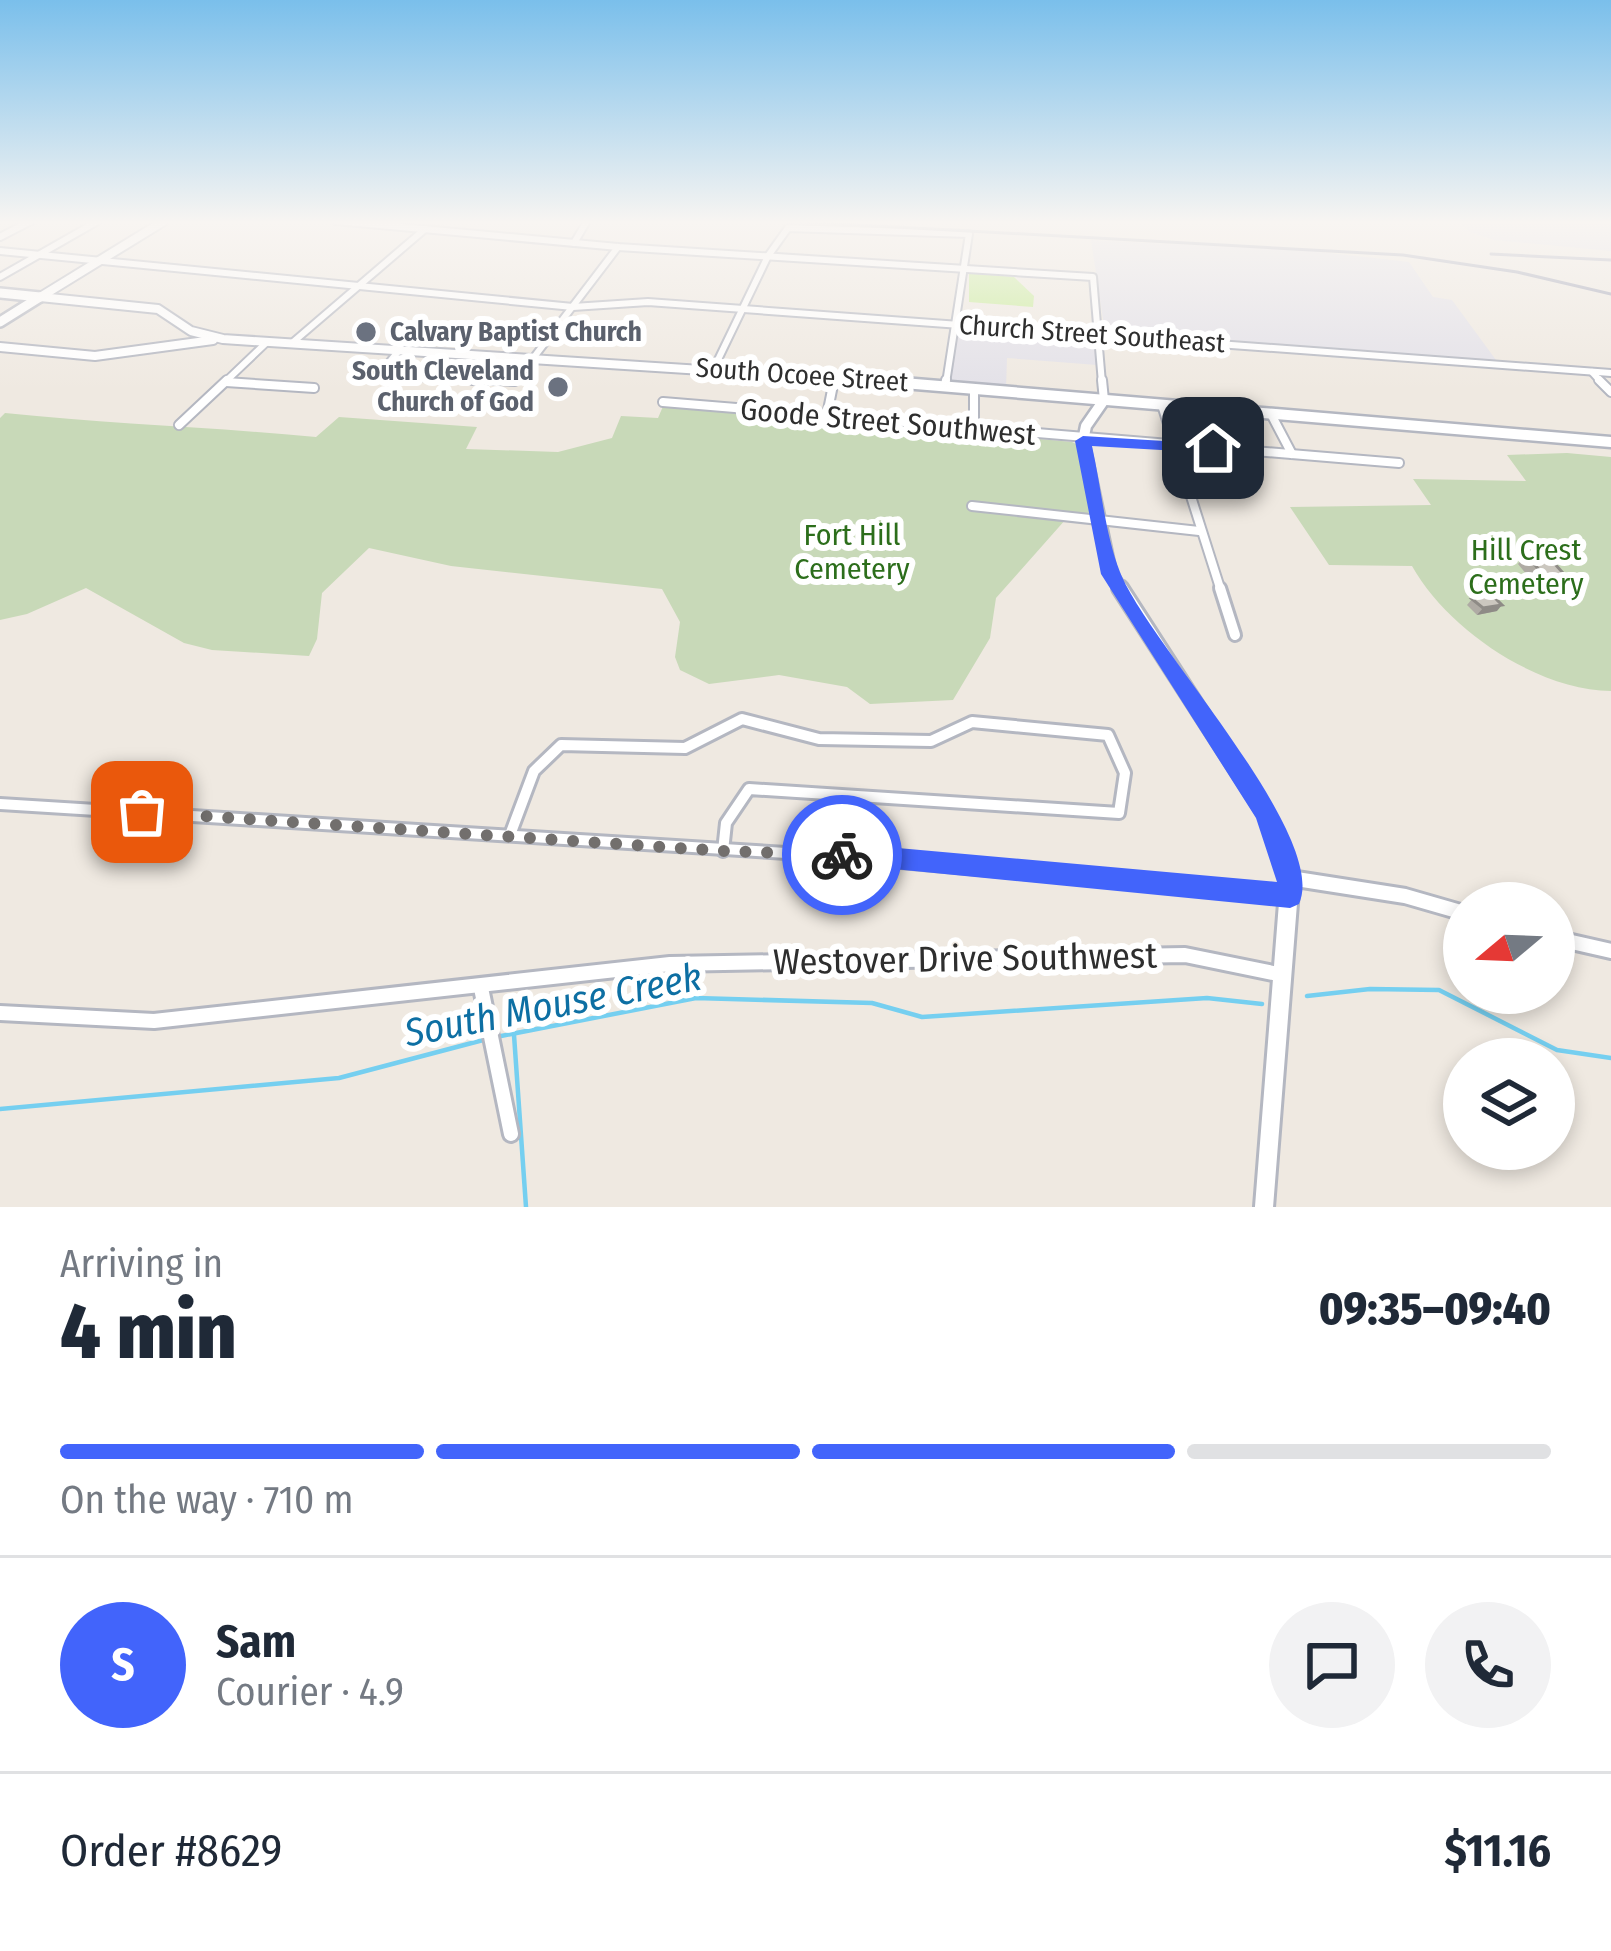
<!DOCTYPE html>
<meta charset="utf-8">
<style>
body{margin:0;font-family:"Fira Sans Condensed",sans-serif;background:#f2f2f3;color:#1f2937;height:100vh;display:flex;flex-direction:column;font-size:45px;white-space:nowrap}
*{box-sizing:border-box;margin:0}
p{font-size:39px;color:#747a83}
.icon{flex:none;width:66px;height:66px;fill:none;stroke:currentColor;stroke-width:2;stroke-linecap:round;stroke-linejoin:round}
.map{position:relative;height:1207px;overflow:hidden}
.side{display:flex;flex-direction:column;background:#fff;flex:1}
.side>*{flex:none}
.needle{width:78px;rotate:251deg}
.controls{position:absolute;left:1443px;top:882px;display:grid;gap:24px}
.controls a{display:grid;place-items:center;width:132px;height:132px;border-radius:50%;background:#fff;box-shadow:0 6px 18px #0003;font-size:60px}
.pin{position:absolute;display:grid;place-items:center;width:102px;height:102px;color:#fff;margin:-51px;border-radius:24px;box-shadow:0 6px 18px #0006}
.courier{position:absolute;display:grid;place-items:center;width:120px;height:120px;margin:-60px;border:9px solid #4264fb;border-radius:50%;background:#fff;color:#222;box-shadow:0 3px 15px #0007}
.summary em{font-style:normal;font-weight:800}
.summary div{display:flex;flex-direction:column-reverse}
.summary{display:flex;align-items:center;justify-content:space-between;height:204px;padding:0 60px}
h1{font-size:78px;font-weight:800;line-height:90px}
.bar{display:grid;grid-template-columns:repeat(4,1fr);gap:18px 12px;align-content:center;height:144px;padding:0 60px}
.bar i{height:15px;border-radius:9px;background:#e0e1e3}
.bar .current{background:#4264fb}
.bar p{grid-column:span 4}
.line{display:flex;align-items:center;gap:30px;padding:0 60px;border-top:3px solid #e0e1e3}
.line div{flex:1}
.round{display:grid;place-items:center;flex:none;width:126px;height:126px;border-radius:63px;background:#f2f2f3}
.map>svg:first-child{display:block}
.industrial{fill:#e3e1e8}
.cemetery{fill:#c8d9b8}
.pitch{fill:#c9ec9a}
.lines{fill:none;stroke-linecap:round;stroke-linejoin:round}
.stream-far1{stroke:#75cff0;stroke-width:3}
.stream{stroke:#75cff0;stroke-width:4.5}
.minor-far3-casing{stroke:#b4b7c1;stroke-width:10}
.minor-far2-casing{stroke:#b4b7c1;stroke-width:12}
.minor-far1-casing{stroke:#b4b7c1;stroke-width:16}
.minor-casing{stroke:#b4b7c1;stroke-width:20}
.tertiary-far3-casing{stroke:#b4b7c1;stroke-width:12}
.tertiary-far2-casing{stroke:#b4b7c1;stroke-width:15}
.tertiary-far1-casing{stroke:#b4b7c1;stroke-width:20}
.tertiary-casing{stroke:#b4b7c1;stroke-width:24}
.secondary-casing{stroke:#b4b7c1;stroke-width:14}
.minor-far3{stroke:#fff;stroke-width:6}
.minor-far2{stroke:#fff;stroke-width:8}
.minor-far1{stroke:#fff;stroke-width:10}
.minor{stroke:#fff;stroke-width:14}
.tertiary-far3{stroke:#fff;stroke-width:8}
.tertiary-far2{stroke:#fff;stroke-width:10}
.tertiary-far1{stroke:#fff;stroke-width:14}
.tertiary{stroke:#fff;stroke-width:18}
.secondary{stroke:#fff;stroke-width:9}
.rail{stroke:#a3a6b8;stroke-width:3}
.wall{fill:#afaba4}
.shaded-wall{fill:#8e8b86}
.building{fill:#cbc7bf;stroke:#8e8b86;stroke-width:3}
.route{fill:#4264fb}
.done{stroke:#726f6d;stroke-width:12;stroke-dasharray:0 21.6}
.worship-dot{fill:#6b7280;stroke:#fff;stroke-width:4.5}
.labels{text-anchor:middle;dominant-baseline:central;stroke-width:12;stroke-linejoin:round;paint-order:stroke}
.far-worship-label{font-size:27px;font-weight:bold;fill:#5b616d;stroke:#fff;text-anchor:start}
.far-street-label{font-size:27px;fill:#2e2e2e;stroke:#fff}
.street-label{font-size:30px;fill:#2e2e2e;stroke:#fff}
.park-label{font-size:30px;fill:#2c6e1b;stroke:#fff}
.near-street-label{font-size:36px;fill:#2e2e2e;stroke:#fff}
.near-water-label{font-size:39px;font-style:italic;fill:#0d6fa3;stroke:#fff}
</style>
<div class="map">
<svg width="1611" height="1207" viewBox="0 0 1611 1207">
<rect width="100%" height="100%" fill="#efe9e1"/>
<g class="industrial">
<path d="M1458 221H1611V251L1494 240 1470 232Z"/>
<path d="M1091 240 1311 251 1409 262 1433 297 1452 300 1496 360 1105 332Z"/>
<path d="M954 326 1093 337 1097 365 1007 358 1006 388 949 383Z"/>
</g>
<g class="cemetery">
<path d="M664 404 1072 442 1080 446 1093 521 1066 519 996 598 990 638 953 700 870 704 847 687 779 675 709 684 680 670 675 657 680 622 662 589 451 566 369 548 322 593 317 639 309 656 212 650 184 643 86 588 27 614 0 620V418L5 413C110 424 212 427 316 437L339 417 477 427 466 449 558 452 612 438 621 416 658 418Z"/>
<path d="M1567 453 1611 457V691C1537 690 1448 630 1412 566L1329 565 1290 507 1431 505 1413 479 1526 481 1507 455Z"/>
</g>
<path class="pitch" d="M969 273 1014 277 1034 296 1033 307 969 302Z"/>
<g class="lines">
<g class="stream-far1">
<path d="M1212 221H1222"/>
<path d="M1263 221H1336"/>
</g>
<g class="stream">
<path d="M1307 996 1370 989 1439 990 1557 1050 1611 1058"/>
<path d="M514 1035 526 1207"/>
<path d="M496 1037 696 998 872 1003 922 1017 1207 998 1262 1004"/>
<path d="M0 1109 339 1078 487 1039"/>
</g>
<g class="minor-far3-casing">
<g id="minor-far3">
<path d="M336 221 618 247 1093 277 1102 383"/>
<path d="M0 237 31 221"/>
<path d="M574 243 587 221"/>
<path d="M0 251 573 307 648 302 1611 373"/>
<path d="M0 277 98 221"/>
<path d="M292 343 425 229"/>
<path d="M714 368 768 256 788 228 969 234 946 383"/>
<path d="M1592 372 1602 383"/>
<path d="M379 375 515 382 618 247"/>
<path d="M379 375 401 348"/>
<path d="M226 382 238 383"/>
<path d="M224 383 267 342"/>
<path d="M833 383 834 378"/>
</g>
</g>
<g class="minor-far2-casing">
<g id="minor-far2">
<path d="M472 380H517"/>
<path d="M1102 380 1104 400"/>
<path d="M1599 380 1611 392"/>
<path d="M226 382 314 388"/>
<path d="M945 386 946 380"/>
<path d="M974 389V429"/>
<path d="M663 402 1399 463"/>
<path d="M1162 405 1221 591"/>
<path d="M1271 414 1292 454"/>
<path d="M827 415 834 380"/>
<path d="M179 425 227 380"/>
<path d="M972 506 1199 531"/>
</g>
</g>
<g class="minor-far1-casing">
<g id="minor-far1">
<path d="M1220 588 1235 635"/>
<path d="M0 804 900 860"/>
<path d="M510 835 534 771 561 745 685 748 742 719 819 739 931 741 972 722 1108 735 1125 773 1119 813 749 789 726 823 723 851"/>
</g>
</g>
<g class="minor-casing">
<g id="minor">
<path d="M867 857 1290 895"/>
<path d="M1290 878 1405 896 1464 913"/>
<path d="M1554 938 1611 951"/>
<path d="M481 988 511 1134"/>
<path d="M0 1013 154 1021 670 964 1185 955 1283 975"/>
</g>
</g>
<g class="tertiary-far3-casing">
<g id="tertiary-far3">
<path d="M42 296 164 221"/>
<path d="M40 297 158 309 191 331 223 339 903 383"/>
<path d="M0 347 95 356 213 340"/>
</g>
</g>
<g class="tertiary-far2-casing">
<g id="tertiary-far2">
<path d="M867 380 1611 442"/>
<path d="M1104 400 1086 426 1083 441 1111 573 1122 591"/>
</g>
</g>
<g class="tertiary-far1-casing">
<path id="tertiary-far1" d="M1120 588 1266 814 1283 860"/>
</g>
<g class="tertiary-casing">
<path id="tertiary" d="M1264 1207 1290 878 1282 857"/>
</g>
<g class="secondary-casing">
<g id="secondary">
<path d="M0 293 40 297"/>
<path d="M0 322 40 297"/>
</g>
</g>
<use href="#minor-far3" class="minor-far3"/>
<use href="#minor-far2" class="minor-far2"/>
<use href="#minor-far1" class="minor-far1"/>
<use href="#minor" class="minor"/>
<use href="#tertiary-far3" class="tertiary-far3"/>
<use href="#tertiary-far2" class="tertiary-far2"/>
<use href="#tertiary-far1" class="tertiary-far1"/>
<use href="#tertiary" class="tertiary"/>
<use href="#secondary" class="secondary"/>
<g class="rail">
<path d="M789 221 1403 255 1517 272 1611 294"/>
<path d="M1491 254 1611 260"/>
</g>
</g>
<g class="wall">
<path d="M1526 554 1571 582 1562 592H1541L1518 564Z"/>
<path d="M1472 599 1497 611 1477 615 1467 605Z"/>
</g>
<path class="shaded-wall" d="M1502 605 1497 611 1477 615 1483 608Z"/>
<g class="building">
<path d="M1526 554H1546L1571 582H1549Z"/>
<path d="M1492 595 1502 605 1483 608 1472 599Z"/>
</g>
<linearGradient id="sky" x2="0" y2="1"><stop stop-color="#7abfeb"/><stop offset="0.57" stop-color="#f8f5f2"/><stop offset="1" stop-color="#f8f5f2" stop-opacity="0"/></linearGradient>
<rect width="1611" height="390" fill="url(#sky)"/>
<path class="route" d="M1083 436 1213 444 1221 448 1213 453 1092 446C1101 486 1105 534 1120 572 1147 642 1330 835 1299 904L1290 908 833 863 829 855 842 843 1277 882 1256 818 1101 574 1075 441Z"/>
<g class="lines">
<path class="done" d="M142 812 723 851 842 855"/>
</g>
<g class="worship-dot">
<circle cx="366" cy="332" r="12"/>
<circle cx="558" cy="387" r="12"/>
</g>
<g class="labels">
<g class="far-worship-label">
<text x="390" y="332">Calvary Baptist Church</text>
<text x="534" y="371" text-anchor="end">South Cleveland<tspan x="534" dy="31">Church of God</tspan></text>
</g>
<g class="far-street-label">
<text transform="translate(1092 334) rotate(4)">Church Street Southeast</text>
<text transform="translate(802 375) rotate(4)">South Ocoee Street</text>
</g>
<g class="street-label">
<text transform="translate(888 422) rotate(5)">Goode Street Southwest</text>
</g>
<g class="park-label">
<text x="852" y="535">Fort Hill<tspan x="852" dy="34">Cemetery</tspan></text>
<text x="1526" y="550">Hill Crest<tspan x="1526" dy="34">Cemetery</tspan></text>
</g>
<g class="near-street-label">
<text transform="translate(965 959) rotate(-1)">Westover Drive Southwest</text>
</g>
<g class="near-water-label">
<text transform="translate(553 1005) rotate(-11)">South Mouse Creek</text>
</g>
</g>
</svg>
<div class="controls">
<a><svg class="needle" viewBox="-14 -14 28 28"><path d="M0-13l5 13h-10z" fill="#e53935"/><path d="M0 13l5-13h-10z" fill="#747a83"/></svg></a>
<a><svg class="icon" aria-label="layers" viewBox="0 0 24 24"><path d="M12 4l9 5-9 5-9-5zM3 14l9 5 9-5"/></svg></a>
</div>
<div class="pin" style="left:142px;top:812px;background:#ea580c"><svg class="icon" aria-label="bag" viewBox="0 0 24 24"><path d="M5 8h14l-1 12H6zM9 8a3 3 0 0 1 6 0"/></svg></div>
<div class="pin" style="left:1213px;top:448px;background:#1f2937"><svg class="icon" aria-label="home" viewBox="0 0 24 24"><path d="M3 11l9-7 9 7M6 9v11h12V9"/></svg></div>
<div class="courier" style="left:842px;top:855px"><svg class="icon" aria-label="bike" viewBox="0 0 24 24"><circle cx="6" cy="16" r="4"/><circle cx="18" cy="16" r="4"/><path d="M6 16l4-8h5l3 8M10 8l3 8H6M13 5h3"/></svg></div>
</div>
<section class="side">
<div class="summary"><div><h1>4 min</h1><p>Arriving in</p></div><em>09:35–09:40</em></div>
<div class="bar"><i class="current"></i><i class="current"></i><i class="current"></i><i></i><p>On the way · 710 m</p></div>
<div class="line" style="height:216px"><b class="round" style="background:#4264fb;color:#fff">S</b><div><b>Sam</b><p>Courier · 4.9</p></div><a class="round"><svg class="icon" aria-label="chat" viewBox="0 0 24 24"><path d="M4 5h16v11H9l-5 4z"/></svg></a><a class="round"><svg class="icon" aria-label="phone" viewBox="0 0 24 24"><path d="M5 4h4l2 5-3 2q2 4 5 5l2-3 5 2v4C11 20 4 13 5 4z"/></svg></a></div>
<div class="line" style="height:156px"><div>Order #8629</div><b>$11.16</b></div>
</section>
